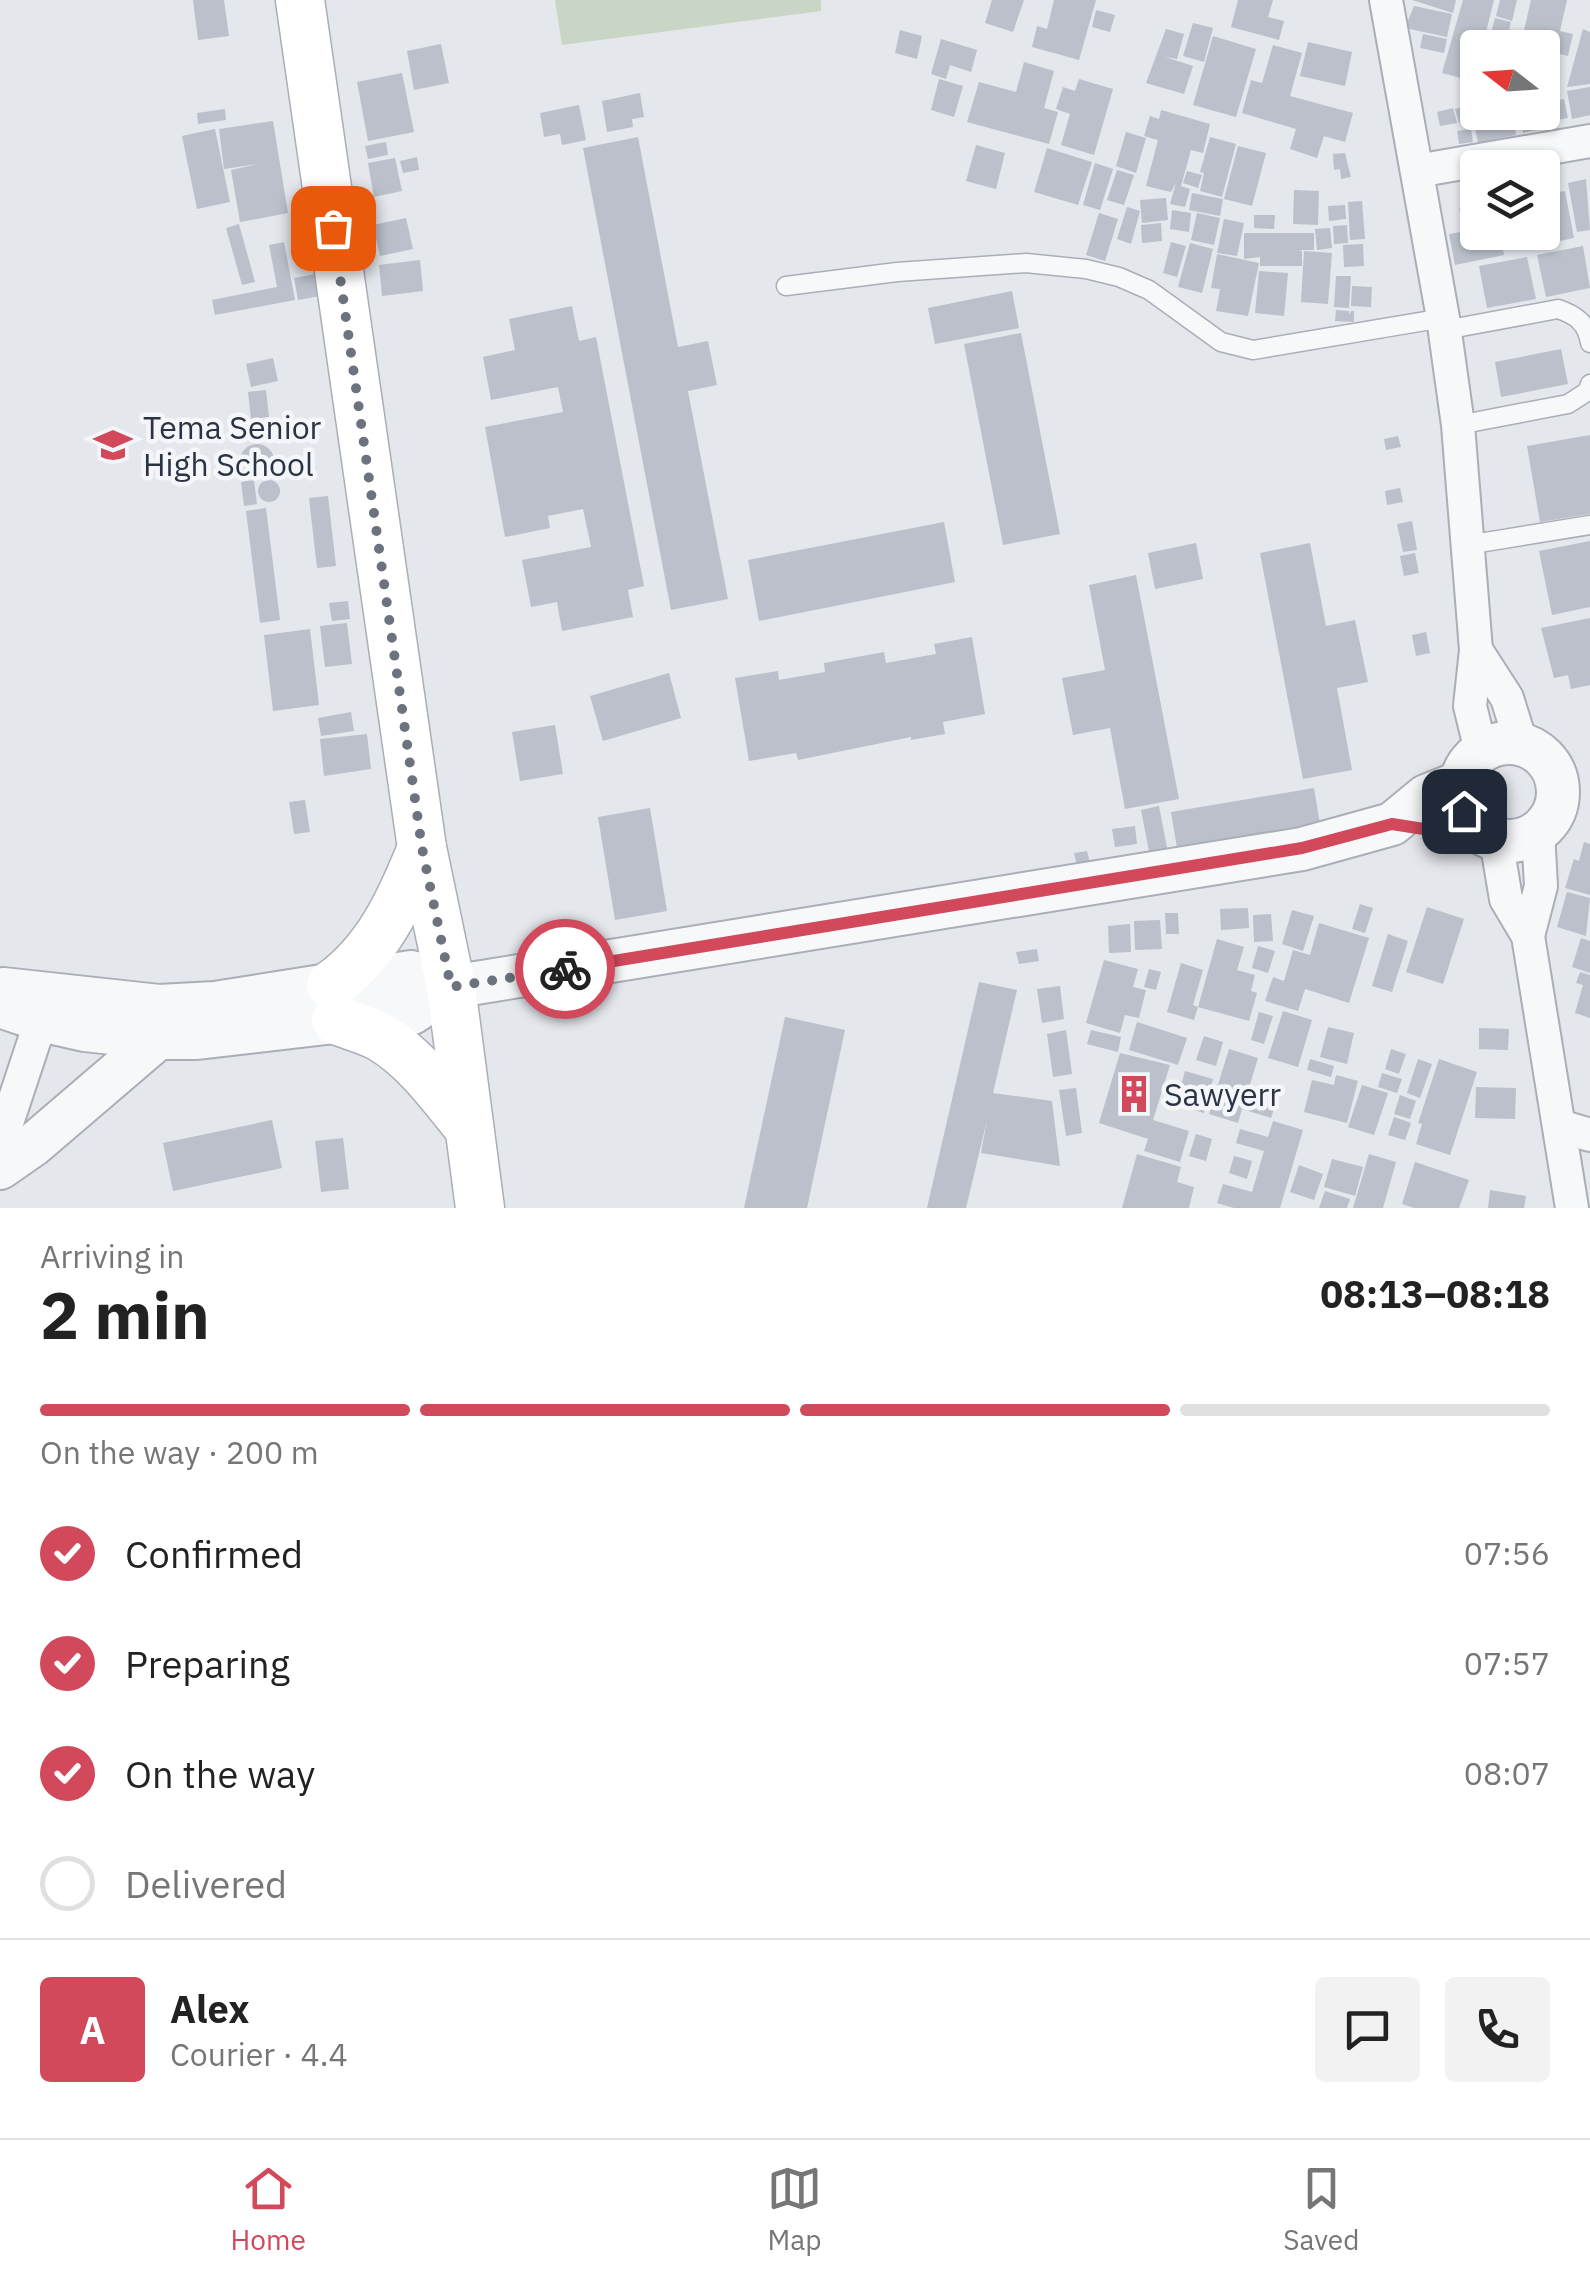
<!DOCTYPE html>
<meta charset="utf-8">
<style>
body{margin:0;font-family:"IBM Plex Sans",sans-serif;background:#f2f2f2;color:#222;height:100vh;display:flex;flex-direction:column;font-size:38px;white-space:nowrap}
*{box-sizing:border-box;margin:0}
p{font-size:32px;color:#767676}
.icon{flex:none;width:55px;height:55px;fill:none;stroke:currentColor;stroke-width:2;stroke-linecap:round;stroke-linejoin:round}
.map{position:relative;height:1208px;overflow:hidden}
.details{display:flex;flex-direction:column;background:#fff;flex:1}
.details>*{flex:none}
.needle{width:65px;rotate:287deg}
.buttons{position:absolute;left:1460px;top:30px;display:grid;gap:20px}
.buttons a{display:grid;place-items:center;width:100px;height:100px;border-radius:10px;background:#fff;box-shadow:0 2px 8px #0004;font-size:50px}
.pin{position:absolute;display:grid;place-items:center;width:85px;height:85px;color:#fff;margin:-42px;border-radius:20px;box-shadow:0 5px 15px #0006}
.courier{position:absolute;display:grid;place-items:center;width:100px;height:100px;margin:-50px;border:8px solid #d1495b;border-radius:50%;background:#fff;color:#222;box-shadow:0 2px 12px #0007}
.summary em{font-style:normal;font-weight:700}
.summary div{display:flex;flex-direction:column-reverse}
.summary{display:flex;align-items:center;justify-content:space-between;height:170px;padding:0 40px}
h1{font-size:65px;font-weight:700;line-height:75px}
.bar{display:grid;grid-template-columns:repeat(4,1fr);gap:15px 10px;align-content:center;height:120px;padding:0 40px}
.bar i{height:12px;border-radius:8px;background:#e0e0e0}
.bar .on{background:#d1495b}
.bar p{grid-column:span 4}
.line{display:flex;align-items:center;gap:25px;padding:0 40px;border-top:2px solid #e0e0e0}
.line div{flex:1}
.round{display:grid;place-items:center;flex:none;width:105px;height:105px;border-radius:10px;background:#f2f2f2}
ol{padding:0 40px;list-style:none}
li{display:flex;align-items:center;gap:30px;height:110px}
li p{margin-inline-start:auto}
li .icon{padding:10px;border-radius:50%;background:#d1495b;color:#fff;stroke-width:4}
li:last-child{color:#767676}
li i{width:55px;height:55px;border:5px solid #e0e0e0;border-radius:50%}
.dock{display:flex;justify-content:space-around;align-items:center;height:140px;border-top:2px solid #e0e0e0;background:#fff;font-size:28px;color:#767676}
.dock a{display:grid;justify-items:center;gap:5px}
.dock .on{color:#d1495b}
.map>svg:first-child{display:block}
.green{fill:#c9d6c5}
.building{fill:#bbc0ca}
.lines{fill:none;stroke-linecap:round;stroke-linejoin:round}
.service-casing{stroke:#a9aeb7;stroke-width:21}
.minor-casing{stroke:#a9aeb7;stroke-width:36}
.tertiary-casing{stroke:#a9aeb7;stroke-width:46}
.secondary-casing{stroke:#a9aeb7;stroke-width:51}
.service{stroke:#f7f8fa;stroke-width:18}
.minor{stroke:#f7f8fa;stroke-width:32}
.tertiary{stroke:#f7f8fa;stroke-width:42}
.secondary{stroke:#fff;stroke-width:48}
.done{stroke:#6c737f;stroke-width:10;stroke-dasharray:0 18}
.route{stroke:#d1495b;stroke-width:12}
.labels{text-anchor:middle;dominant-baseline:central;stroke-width:9;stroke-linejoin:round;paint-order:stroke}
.poi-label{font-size:32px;fill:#2b3445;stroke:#f4f6f9;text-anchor:start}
</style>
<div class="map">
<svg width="1590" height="1208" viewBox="0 0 1590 1208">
<rect width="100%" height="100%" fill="#e4e7ec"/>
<path class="green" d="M555 0H821V11L562 45Z"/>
<g class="building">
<path d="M193 0H224L229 36 198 40Z"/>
<path d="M992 0H1024L1013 32 985 23Z"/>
<path d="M1054 0H1096L1079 60 1032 47 1037 26 1047 29Z"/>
<path d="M1238 0H1273L1268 17 1284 21 1279 40 1231 27Z"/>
<path d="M1412 0H1456L1453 13Z"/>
<path d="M1463 0H1494L1482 48H1478L1472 81 1442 73Z"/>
<path d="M1500 0H1517L1512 21 1496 16Z"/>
<path d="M1531 0H1567L1560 31 1573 34 1568 56 1560 54 1553 83 1542 81V48H1520Z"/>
<path d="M1414 6 1452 14 1447 37 1405 28Z"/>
<path d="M1096 10 1115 15 1110 32 1092 27Z"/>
<path d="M1495 18 1511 22 1506 42 1490 37Z"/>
<path d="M1193 23 1213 28 1204 62 1183 56Z"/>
<path d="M1166 29 1184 34 1177 59 1165 57 1193 66 1184 94 1146 83Z"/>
<path d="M1583 29 1590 32V84L1567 87Z"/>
<path d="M900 30 922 36 917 59 895 53Z"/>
<path d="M1423 34 1447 39 1444 53 1420 48Z"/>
<path d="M1213 36 1256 49 1236 117 1193 105Z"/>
<path d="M941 39 977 50 971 72 950 65 946 79 931 74Z"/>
<path d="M1308 42 1352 52 1345 86 1300 76Z"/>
<path d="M441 44 449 83 414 90 407 51Z"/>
<path d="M1273 45 1302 53 1290 96 1353 113 1345 142 1324 136 1317 158 1290 149 1296 129 1242 113 1251 80 1262 83Z"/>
<path d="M1024 62 1054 71 1044 108 1058 112 1049 144 967 122 979 82 1016 92Z"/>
<path d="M402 73 414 132 368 141 357 82Z"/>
<path d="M939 79 963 86 954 117 931 110Z"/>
<path d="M1079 79 1113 89 1094 155 1061 145 1070 114 1056 109 1063 87 1075 91Z"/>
<path d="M1590 87V115L1572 119 1567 91Z"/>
<path d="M640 93 644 117 632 119 633 127 607 132 602 101Z"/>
<path d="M1564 99 1568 118 1548 122 1544 103Z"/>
<path d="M1478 102V112H1512L1516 135 1478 143 1470 103Z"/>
<path d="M579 105 586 140 562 145 560 134 544 137 540 113Z"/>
<path d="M1468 106 1471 121 1459 123 1455 109Z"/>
<path d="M1453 108 1457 123 1440 126 1437 112Z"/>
<path d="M225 109 226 120 198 124 197 113Z"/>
<path d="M1161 110 1210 124 1203 153 1191 150 1181 186 1190 189 1185 207 1170 204 1176 183 1171 192 1146 186 1158 140 1144 136 1150 116 1159 119Z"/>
<path d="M1519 112H1544L1547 128 1523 133Z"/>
<path d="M273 121 288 213 240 222 231 170 258 164 224 169 219 129Z"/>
<path d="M215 129 230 202 197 209 182 136Z"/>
<path d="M1471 129 1473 142 1459 144 1457 131Z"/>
<path d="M1126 132 1146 138 1136 173 1116 166Z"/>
<path d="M638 137 678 347 708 341 717 385 688 391 728 599 671 610 583 148Z"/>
<path d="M1210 137 1236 144 1222 197 1200 191 1204 173 1200 172Z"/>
<path d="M386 142 388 155 368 159 365 146Z"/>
<path d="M976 145 1005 153 996 189 966 181Z"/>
<path d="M1238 146 1266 153 1252 206 1224 199Z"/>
<path d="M1047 148 1092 162 1078 205 1034 192Z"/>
<path d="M1345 153 1351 177 1341 179 1340 169 1334 170 1333 154Z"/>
<path d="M417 157 419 170 403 173 400 161Z"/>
<path d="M395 158 402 191 374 197 368 163Z"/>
<path d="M1095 163 1113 169 1100 210 1083 205Z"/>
<path d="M1117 170 1134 175 1124 205 1107 200Z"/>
<path d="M1187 171 1202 175 1198 188 1183 183Z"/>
<path d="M1586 179 1590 230 1577 232 1568 183Z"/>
<path d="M1294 190 1319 191 1318 225 1293 224Z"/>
<path d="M1565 191 1574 238 1536 246 1534 232H1542V195Z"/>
<path d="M1192 193 1223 199 1220 216 1189 210Z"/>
<path d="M1166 198 1168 220 1142 223 1140 200Z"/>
<path d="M1362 201 1365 239 1350 240 1348 202Z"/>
<path d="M1478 204V226L1463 229 1459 208Z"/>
<path d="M1345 205 1346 219 1329 221 1328 206Z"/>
<path d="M1127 207 1140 211 1131 244 1117 239Z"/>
<path d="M1172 210 1191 213 1189 232 1170 229Z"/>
<path d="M1099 213 1118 219 1105 261 1086 255Z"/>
<path d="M1197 213 1220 218 1214 245 1191 240Z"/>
<path d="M1254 215H1275L1274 229 1254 228Z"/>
<path d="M406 218 413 249 380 256 373 225Z"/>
<path d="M1224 219 1244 223 1237 256 1217 253Z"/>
<path d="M1161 223 1162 241 1142 243 1141 225Z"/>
<path d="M239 224 255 282 242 285 226 228Z"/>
<path d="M1347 225 1348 243 1334 244 1333 226Z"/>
<path d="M1330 228 1332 248 1317 250 1315 229Z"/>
<path d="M1478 229V232H1500L1504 255 1455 265 1449 234Z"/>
<path d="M1503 232H1531L1532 239 1505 245Z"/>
<path d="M1244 233H1314V250H1299L1302 251V266H1260V257L1244 259Z"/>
<path d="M284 242 295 300 215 315 212 300 277 287 269 245Z"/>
<path d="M1171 242 1186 246 1177 277 1163 273Z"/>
<path d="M1190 243 1213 249 1202 293 1178 287Z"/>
<path d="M1363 244 1364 266 1344 267 1343 245Z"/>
<path d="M1583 246 1590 288 1546 297 1537 255Z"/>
<path d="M1304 251 1332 253 1328 304 1301 302Z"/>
<path d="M1217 254 1259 263 1248 316 1216 311 1220 289 1211 288Z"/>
<path d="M1527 257 1536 299 1487 308 1479 266Z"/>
<path d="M420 260 423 291 382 296 379 265Z"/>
<path d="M1259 271 1288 273 1284 316 1255 313Z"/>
<path d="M316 274 320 296 298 300 294 278Z"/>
<path d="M1336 276H1351L1349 308 1334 307Z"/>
<path d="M1352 286 1372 287 1371 307 1351 306Z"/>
<path d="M1012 291 1019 328 935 344 928 308Z"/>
<path d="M572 306 579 341 596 337 644 586 628 590 633 617 562 631 557 602 531 607 522 560 591 547 583 509 548 516 550 528 505 537 485 427 563 412 558 387 491 400 483 357 515 350 509 319Z"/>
<path d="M1336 310 1349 311V315L1351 311H1354V322L1335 321Z"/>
<path d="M1021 333 1060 534 1003 545 964 344Z"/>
<path d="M1561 349 1568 384 1501 397 1495 362Z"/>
<path d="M273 358 278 381 251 387 246 364Z"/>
<path d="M266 390 269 417 251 419 248 392Z"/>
<path d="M1590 435V514L1540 522 1527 446Z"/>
<path d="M1398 436 1401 447 1386 450 1384 439Z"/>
<circle cx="257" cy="461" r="17"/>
<path d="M254 480 257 504 244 506 241 482Z"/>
<circle cx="269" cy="491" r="11"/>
<path d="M1400 488 1403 502 1387 505 1385 491Z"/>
<path d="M328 496 336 566 317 568 309 498Z"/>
<path d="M266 508 280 620 260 623 246 511Z"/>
<path d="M1412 521 1417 550 1403 552 1397 524Z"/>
<path d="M944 522 955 582 759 621 748 560Z"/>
<path d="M1590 541V607L1552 615 1539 551Z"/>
<path d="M1196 543 1203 579 1155 589 1148 553Z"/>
<path d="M1310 543 1326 626 1355 620 1368 682 1337 688 1352 770 1303 779 1260 553Z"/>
<path d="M1415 553 1419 573 1404 576 1400 556Z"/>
<path d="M1136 575 1179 799 1125 809 1110 728 1073 735 1062 678 1105 670 1089 585Z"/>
<path d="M348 601 350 619 332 621 329 603Z"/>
<path d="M1590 618V685L1571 689 1568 675 1554 678 1541 628Z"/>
<path d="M347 623 352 664 325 667 320 626Z"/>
<path d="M310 629 319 705 273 711 264 635Z"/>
<path d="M1426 632 1430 653 1416 656 1412 635Z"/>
<path d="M972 637 985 714 943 722 945 734 911 740V737L798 760 796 753 749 761 735 678 778 671 779 680 825 672 824 663 884 652 886 663 936 654 934 644Z"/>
<path d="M669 673 681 718 603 741 590 696Z"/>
<path d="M351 712 354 731 321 736 318 718Z"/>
<path d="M555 725 563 774 520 781 512 732Z"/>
<path d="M367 734 371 769 324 776 320 739Z"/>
<path d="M1314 788 1321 830 1178 854 1171 812Z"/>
<path d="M305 800 310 832 294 834 289 802Z"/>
<path d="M1159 806 1169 858 1151 862 1141 810Z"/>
<path d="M650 808 667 911 615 920 598 817Z"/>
<path d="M1135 826 1137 844 1115 847 1112 829Z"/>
<path d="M1584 842 1590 844V895L1565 888 1574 859 1579 861Z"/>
<path d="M1087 851 1092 871 1079 874 1074 853Z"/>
<path d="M1567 892 1590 898 1586 936 1557 927Z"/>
<path d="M1360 904 1373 908 1365 933 1352 929Z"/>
<path d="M1427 907 1464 919 1443 984 1406 972Z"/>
<path d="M1248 908 1249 928 1221 930 1220 909Z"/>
<path d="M1292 910 1314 916 1303 951 1282 944Z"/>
<path d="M1165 913H1178L1179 934H1166Z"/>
<path d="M1271 914 1273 941 1254 942 1253 915Z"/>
<path d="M1160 920 1162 949 1135 950 1134 921Z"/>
<path d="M1319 923 1369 938 1349 1003 1305 989 1298 1011 1265 1001 1273 977 1284 981 1293 950 1310 955Z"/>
<path d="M1130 924 1131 952 1109 953 1108 926Z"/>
<path d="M1388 934 1408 941 1392 992 1372 986Z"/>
<path d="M1581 938 1590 941V973L1572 967Z"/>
<path d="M1217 939 1244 947 1237 970 1255 975 1251 991 1257 993 1249 1021 1198 1007Z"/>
<path d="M1258 946 1275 951 1268 973 1252 968Z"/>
<path d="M1037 949 1039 961 1019 964 1016 952Z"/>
<path d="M1104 960 1138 969 1133 987 1146 990 1139 1018 1125 1015 1120 1033 1086 1023Z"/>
<path d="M1181 963 1203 970 1193 1005 1198 1007 1194 1020 1167 1012Z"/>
<path d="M1149 969 1161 972 1156 990 1144 987Z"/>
<path d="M1580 972 1590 975V1018L1575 1013 1583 985 1576 983Z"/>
<path d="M979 982 1017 990 993 1093 1052 1101 1060 1166 981 1153 987 1120 966 1208H927Z"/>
<path d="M1060 986 1064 1019 1042 1023 1037 989Z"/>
<path d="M1283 1011 1312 1020 1298 1067 1268 1058Z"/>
<path d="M1259 1012 1273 1016 1264 1044 1251 1040Z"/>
<path d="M785 1017 845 1030 807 1208H744Z"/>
<path d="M1137 1022 1187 1038 1178 1065 1129 1050Z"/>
<path d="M1328 1027 1354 1033 1347 1064 1320 1057Z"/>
<path d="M1479 1028 1509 1029 1508 1050 1479 1049Z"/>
<path d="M1066 1030 1072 1074 1053 1077 1047 1034Z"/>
<path d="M1091 1030 1121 1037 1118 1052 1087 1044Z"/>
<path d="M1204 1036 1223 1042 1216 1066 1196 1060Z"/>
<path d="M1229 1049 1258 1058 1248 1091 1277 1100 1271 1118 1242 1109 1238 1123 1209 1114Z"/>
<path d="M1391 1049 1406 1054 1399 1074 1385 1069Z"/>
<path d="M1120 1053 1170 1065 1153 1120 1189 1131 1180 1162 1144 1151 1148 1139 1099 1123Z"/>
<path d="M1310 1059 1334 1066 1331 1077 1307 1070Z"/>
<path d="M1418 1059 1432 1064 1420 1098 1407 1093Z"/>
<path d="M1439 1059 1477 1072 1450 1155 1416 1144 1422 1124 1418 1123Z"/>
<path d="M1185 1071 1213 1079 1204 1113 1176 1105Z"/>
<path d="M1382 1073 1402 1079 1397 1093 1378 1087Z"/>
<path d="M1336 1075 1358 1081 1347 1123 1304 1112 1312 1080 1334 1085Z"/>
<path d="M1362 1085 1388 1093 1374 1135 1348 1127Z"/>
<path d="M1476 1087 1516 1088 1515 1119 1475 1118Z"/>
<path d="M1076 1088 1082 1133 1066 1136 1059 1090Z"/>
<path d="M1400 1095 1416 1101 1410 1119 1394 1114Z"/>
<path d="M1394 1117 1411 1123 1405 1140 1388 1135Z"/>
<path d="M272 1120 282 1168 173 1191 163 1143Z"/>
<path d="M1273 1121 1303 1130 1280 1208H1234L1217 1203 1223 1184 1252 1192 1264 1151 1236 1143 1240 1129 1268 1137Z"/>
<path d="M1196 1134 1212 1139 1206 1161 1189 1156Z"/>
<path d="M343 1138 349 1189 321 1192 315 1141Z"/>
<path d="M1137 1154 1181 1167 1177 1182 1194 1187 1189 1208H1122Z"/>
<path d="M1369 1154 1396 1162 1383 1208H1353Z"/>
<path d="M1234 1156 1252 1161 1247 1179 1229 1173Z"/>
<path d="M1332 1159 1363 1167 1355 1196 1324 1187Z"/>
<path d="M1415 1162 1469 1180 1459 1208H1414L1402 1204Z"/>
<path d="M1299 1165 1323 1174 1314 1200 1290 1192Z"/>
<path d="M1490 1190 1526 1196 1524 1208H1488Z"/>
<path d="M1325 1191 1350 1199 1347 1208H1319Z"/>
</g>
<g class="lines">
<g class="service-casing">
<g id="service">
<path d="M786 286 897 272 1026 263 1086 269 1119 277 1149 290 1221 342 1253 350 1443 318"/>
<path d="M1445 330 1558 309C1576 315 1587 323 1590 343"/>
<path d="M1458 425 1568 404 1588 391 1590 384"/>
<path d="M1467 545 1590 525"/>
</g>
</g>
<g class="minor-casing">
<g id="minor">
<path d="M1386 0 1443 318 1458 425 1476 650 1470 706 1481 751"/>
<path d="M1417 171 1590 141"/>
<path d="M1476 650 1507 698 1521 743"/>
<path d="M1496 839 1506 899 1528 936 1572 1208"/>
<path d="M1528 936 1541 886 1538 832"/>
<path d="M1560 1126 1590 1135"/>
<path d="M0 1144 47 1002"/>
</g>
</g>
<g class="tertiary-casing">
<g id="tertiary">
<circle cx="1509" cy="792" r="49"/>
<path d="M3 989 159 1006 215 1003 411 972 451 987"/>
<path d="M0 1006 41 1020 85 1030 158 1038H197L412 1013 451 987 1302 849 1392 824 1426 796 1461 782"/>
<path d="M0 1168 33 1145 158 1038"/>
</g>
</g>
<g class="secondary-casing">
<g id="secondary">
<path d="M300 0 422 848 451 987 480 1208"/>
<path d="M331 985C378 952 401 900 422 848"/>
<path d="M336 1020C351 1026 367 1030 380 1037 416 1058 442 1095 468 1127"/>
</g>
</g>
<use href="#service" class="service"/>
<use href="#minor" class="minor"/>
<use href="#tertiary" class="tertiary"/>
<use href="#secondary" class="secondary"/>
</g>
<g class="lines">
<path class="done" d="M333 228 422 848 451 987 565 969"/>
<path class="route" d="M565 969 1302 848 1392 824 1430 830 1472 824 1464 811"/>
</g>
<defs>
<g id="school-bare" transform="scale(3)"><path d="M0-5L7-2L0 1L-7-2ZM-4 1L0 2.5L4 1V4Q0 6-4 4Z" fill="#d1495b" stroke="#f4f6f9" stroke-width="2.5" paint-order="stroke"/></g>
<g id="building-bare" transform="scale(3)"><path d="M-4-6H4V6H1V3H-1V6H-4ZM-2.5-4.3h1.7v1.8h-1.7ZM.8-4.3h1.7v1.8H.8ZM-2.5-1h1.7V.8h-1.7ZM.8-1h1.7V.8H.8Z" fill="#d1495b" stroke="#f4f6f9" stroke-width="2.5" paint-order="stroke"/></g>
</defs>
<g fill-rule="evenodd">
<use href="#school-bare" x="113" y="445"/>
<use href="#building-bare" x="1134" y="1094"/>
</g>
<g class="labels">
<g class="poi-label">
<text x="143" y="427">Tema Senior<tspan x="143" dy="37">High School</tspan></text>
<text x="1164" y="1094">Sawyerr</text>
</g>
</g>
</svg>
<div class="buttons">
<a><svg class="needle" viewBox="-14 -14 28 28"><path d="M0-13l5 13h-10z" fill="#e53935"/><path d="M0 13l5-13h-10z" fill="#767676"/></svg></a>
<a><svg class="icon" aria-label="layers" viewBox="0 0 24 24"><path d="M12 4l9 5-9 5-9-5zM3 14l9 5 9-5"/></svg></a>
</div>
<div class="pin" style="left:333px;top:228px;background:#ea580c"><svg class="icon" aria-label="bag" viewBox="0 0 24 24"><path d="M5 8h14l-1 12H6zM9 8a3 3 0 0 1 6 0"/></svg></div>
<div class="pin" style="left:1464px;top:811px;background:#1f2937"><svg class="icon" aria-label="home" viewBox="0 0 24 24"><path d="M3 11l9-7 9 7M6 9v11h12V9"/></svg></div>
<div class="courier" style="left:565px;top:969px"><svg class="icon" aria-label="bike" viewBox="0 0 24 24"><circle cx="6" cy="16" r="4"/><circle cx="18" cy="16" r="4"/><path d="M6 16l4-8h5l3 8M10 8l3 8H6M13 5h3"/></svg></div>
</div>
<section class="details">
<div class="summary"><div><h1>2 min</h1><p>Arriving in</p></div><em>08:13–08:18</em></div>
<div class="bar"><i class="on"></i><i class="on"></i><i class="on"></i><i></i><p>On the way · 200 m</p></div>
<ol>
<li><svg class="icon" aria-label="check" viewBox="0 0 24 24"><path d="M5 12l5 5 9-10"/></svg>Confirmed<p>07:56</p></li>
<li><svg class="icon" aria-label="check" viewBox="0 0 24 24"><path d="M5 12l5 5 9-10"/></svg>Preparing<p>07:57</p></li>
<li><svg class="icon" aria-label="check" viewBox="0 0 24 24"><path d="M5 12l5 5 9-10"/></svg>On the way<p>08:07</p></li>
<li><i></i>Delivered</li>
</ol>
<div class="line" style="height:180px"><b class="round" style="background:#d1495b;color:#fff">A</b><div><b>Alex</b><p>Courier · 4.4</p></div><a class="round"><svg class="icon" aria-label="chat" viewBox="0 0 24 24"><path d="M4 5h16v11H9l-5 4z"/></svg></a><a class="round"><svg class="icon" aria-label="phone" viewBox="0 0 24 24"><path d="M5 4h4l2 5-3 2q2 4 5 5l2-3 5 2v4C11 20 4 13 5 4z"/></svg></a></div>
</section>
<nav class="dock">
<a class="on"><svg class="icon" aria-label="home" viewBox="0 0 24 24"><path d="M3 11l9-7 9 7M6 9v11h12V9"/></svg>Home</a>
<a><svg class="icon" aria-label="map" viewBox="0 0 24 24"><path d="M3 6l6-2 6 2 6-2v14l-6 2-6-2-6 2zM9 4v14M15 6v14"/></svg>Map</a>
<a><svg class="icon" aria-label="saved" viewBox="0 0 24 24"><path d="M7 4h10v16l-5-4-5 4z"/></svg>Saved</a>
</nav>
